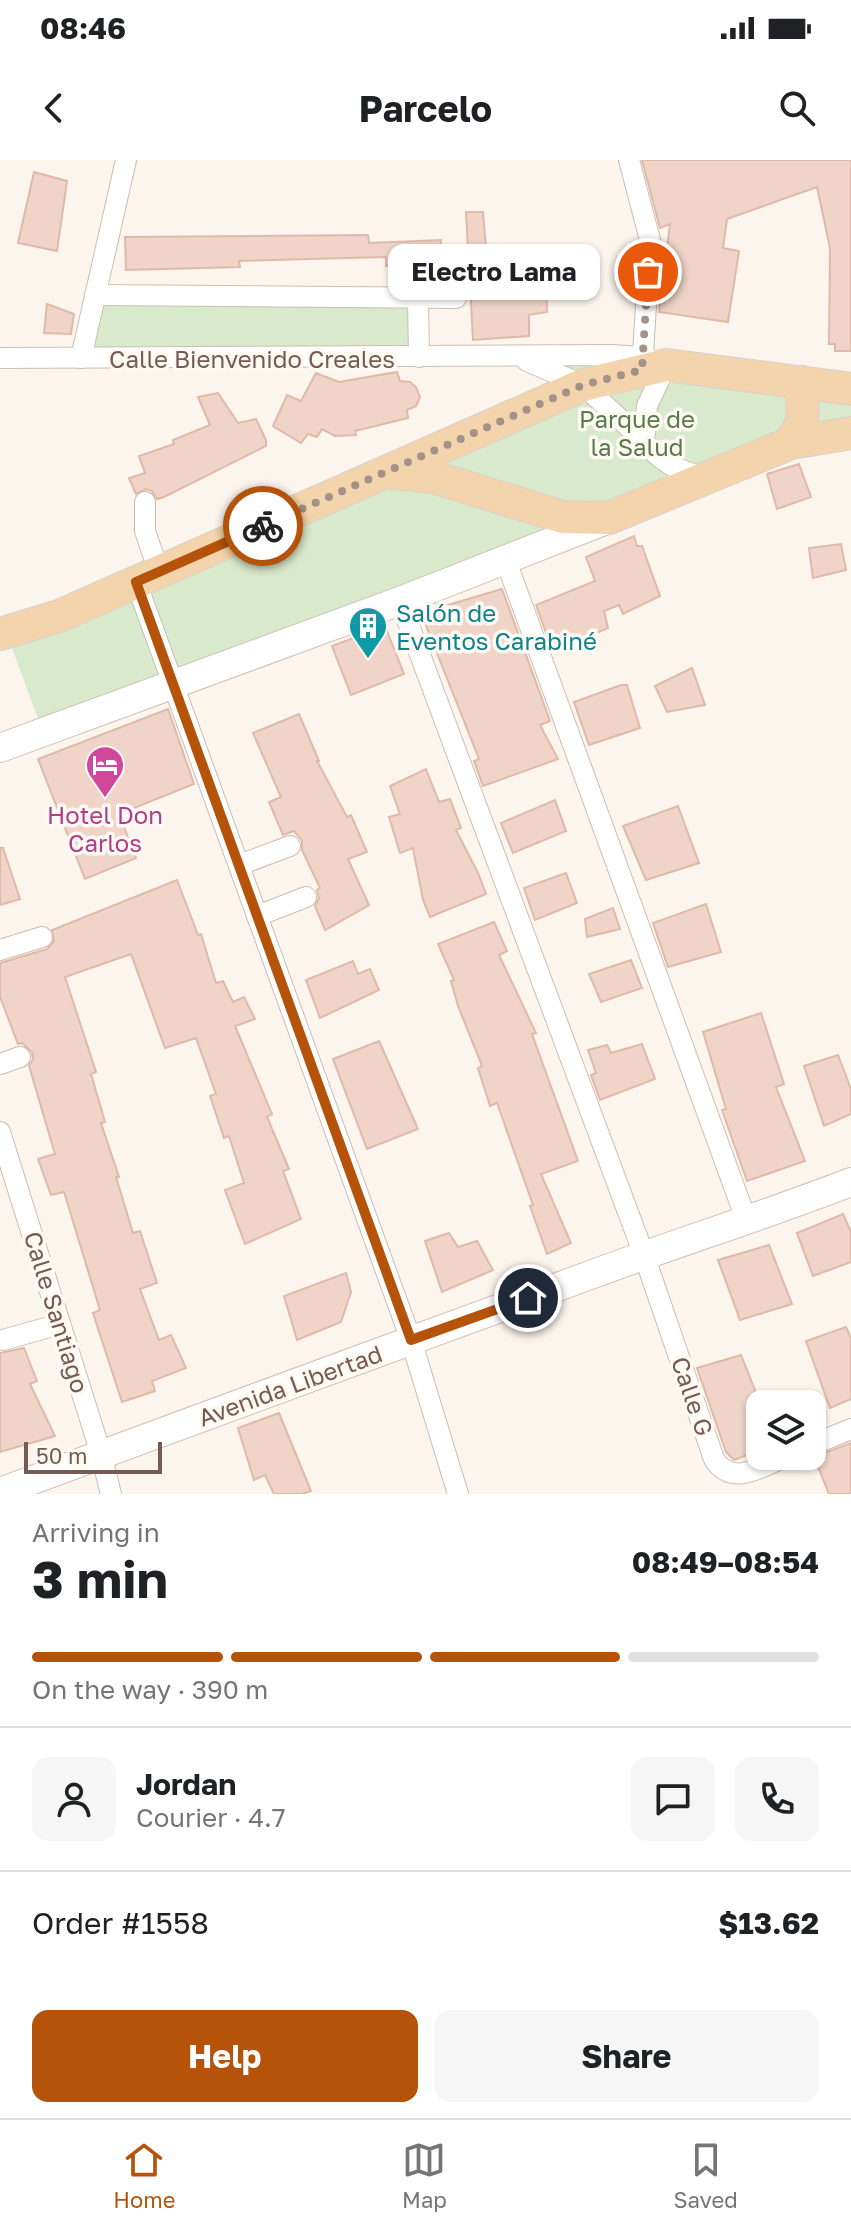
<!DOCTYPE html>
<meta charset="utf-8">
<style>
body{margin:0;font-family:"Golos Text",sans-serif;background:#f6f6f6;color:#202124;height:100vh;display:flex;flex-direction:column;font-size:30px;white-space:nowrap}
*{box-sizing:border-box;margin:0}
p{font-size:26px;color:#757577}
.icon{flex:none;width:44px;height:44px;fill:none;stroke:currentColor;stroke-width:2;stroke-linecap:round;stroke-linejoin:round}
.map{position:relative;height:1334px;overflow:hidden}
.side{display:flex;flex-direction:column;background:#fff;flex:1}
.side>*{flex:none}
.buttons{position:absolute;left:746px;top:1230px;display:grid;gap:16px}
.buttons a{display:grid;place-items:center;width:80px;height:80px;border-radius:16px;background:#fff;box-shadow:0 2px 6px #0004;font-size:40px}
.scale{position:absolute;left:24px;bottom:20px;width:138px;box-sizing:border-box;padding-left:8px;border:4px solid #755b51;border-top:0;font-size:22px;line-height:28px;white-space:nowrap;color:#755b51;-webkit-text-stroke:6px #fef9f3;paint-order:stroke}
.pin{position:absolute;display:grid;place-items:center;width:68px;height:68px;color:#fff;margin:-34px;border:4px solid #fff;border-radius:50%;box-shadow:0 2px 8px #0007}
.courier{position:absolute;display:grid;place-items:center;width:80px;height:80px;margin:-40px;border:6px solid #b45309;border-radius:50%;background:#fff;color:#222;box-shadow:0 2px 10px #0007}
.bubble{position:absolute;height:56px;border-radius:16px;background:#fff;box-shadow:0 2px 6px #0004;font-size:26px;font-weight:700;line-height:56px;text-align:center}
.head em{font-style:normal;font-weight:700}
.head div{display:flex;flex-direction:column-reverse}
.head{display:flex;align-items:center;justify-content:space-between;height:136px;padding:0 32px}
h1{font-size:52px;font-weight:700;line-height:60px}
.bar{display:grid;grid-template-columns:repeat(4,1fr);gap:12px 8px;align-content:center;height:96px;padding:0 32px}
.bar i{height:10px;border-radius:6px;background:#e0e0e0}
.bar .active{background:#b45309}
.bar p{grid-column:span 4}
.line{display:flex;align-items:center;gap:20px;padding:0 32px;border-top:2px solid #e0e0e0}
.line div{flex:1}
.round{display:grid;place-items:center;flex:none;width:84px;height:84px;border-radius:16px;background:#f6f6f6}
.primary-button{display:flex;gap:16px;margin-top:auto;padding:16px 32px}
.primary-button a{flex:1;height:92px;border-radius:16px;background:#b45309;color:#fff;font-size:32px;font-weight:700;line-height:92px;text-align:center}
.primary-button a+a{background:#f6f6f6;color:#202124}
.status{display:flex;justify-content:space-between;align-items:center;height:56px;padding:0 40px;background:#fff;direction:ltr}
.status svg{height:22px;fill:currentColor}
header{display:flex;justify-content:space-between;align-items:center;height:104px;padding:0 32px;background:#fff;font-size:36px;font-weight:700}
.tabs{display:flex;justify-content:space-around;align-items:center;height:112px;border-top:2px solid #e0e0e0;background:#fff;font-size:22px;color:#757577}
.tabs a{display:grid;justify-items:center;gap:4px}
.tabs .active{color:#b45309}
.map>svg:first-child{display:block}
.green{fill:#d9e9cb}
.building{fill:#efd4c7;stroke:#e0baa8;stroke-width:2}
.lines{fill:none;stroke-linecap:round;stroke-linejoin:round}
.street-casing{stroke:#cdbdb3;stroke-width:22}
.secondary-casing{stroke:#d2beb3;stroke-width:30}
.primary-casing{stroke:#d8d1ce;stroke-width:34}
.street{stroke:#fff;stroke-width:20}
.secondary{stroke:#fff;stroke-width:28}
.primary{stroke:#f3d4ac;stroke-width:32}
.done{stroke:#a49188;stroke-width:8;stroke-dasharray:0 14.4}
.route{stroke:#b45309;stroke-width:10}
.labels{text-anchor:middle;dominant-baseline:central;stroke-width:7;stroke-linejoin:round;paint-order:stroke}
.street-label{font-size:24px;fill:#755b51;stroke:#fef9f3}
.park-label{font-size:24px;fill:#5b7a49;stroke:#fef9f3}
.culture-label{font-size:24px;fill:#0d838f;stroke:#fef9f3;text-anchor:start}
.hotel-label{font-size:24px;fill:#b23c85;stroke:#fef9f3}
</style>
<div class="status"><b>08:46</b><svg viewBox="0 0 49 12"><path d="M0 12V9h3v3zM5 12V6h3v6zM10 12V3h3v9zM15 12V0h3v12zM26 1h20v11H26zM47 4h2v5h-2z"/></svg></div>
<header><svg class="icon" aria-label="back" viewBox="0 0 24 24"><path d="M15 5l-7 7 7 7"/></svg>Parcelo<svg class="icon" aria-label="search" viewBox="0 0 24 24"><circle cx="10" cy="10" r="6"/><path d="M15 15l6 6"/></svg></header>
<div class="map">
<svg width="851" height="1334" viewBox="0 0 851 1334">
<rect width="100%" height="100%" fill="#fbf5ed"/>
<g class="green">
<path d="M95 135 422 138 419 197 81 198Z"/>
<path d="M612 195 851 229V273L43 572 6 472 583 225 526 201Z"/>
</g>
<g class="building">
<path d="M642 0H851V191H835V184H829L830 88 817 27 727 59 723 88 739 91 728 162 659 152 670 64 660 68Z"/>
<path d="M34 12 67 21 57 91 18 83Z"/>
<path d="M466 52H483L489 126 546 120 547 152 529 155V176L473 180Z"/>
<path d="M368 75 369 83 441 80V107L386 106V97L239 101 240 107 126 110 125 77Z"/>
<path d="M47 144 74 154 71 174 44 173Z"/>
<path d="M397 212 400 221 410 222 416 227 420 237 416 246 407 250 408 258 355 271 356 275 335 276 322 269 317 277 308 274 301 283 273 266 287 235 301 241 316 213 339 222Z"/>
<path d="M218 233 238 263 256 259 266 280V286L164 337 157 339 152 331 146 329 136 334 129 318 145 313 139 296 174 284 173 280 210 265 198 237Z"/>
<path d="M799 304 811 337 777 349 767 314Z"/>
<path d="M634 376 637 386H642L660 436 623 454 619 445 604 451 608 468 553 492 536 445 595 421 586 397Z"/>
<path d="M841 384 846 410 813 418 809 388Z"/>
<path d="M502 429 550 561 540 565 558 599 483 626 474 601 479 599 421 453Z"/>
<path d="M385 466 404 514 351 535 332 486Z"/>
<path d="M692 508 705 545 667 552 655 526Z"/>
<path d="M621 525H627L640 568 589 585 574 542Z"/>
<path d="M168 549 194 624 119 654 136 698 85 719 38 599Z"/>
<path d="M299 554 319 601H317L347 657 351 655 367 692 348 699 369 745 325 770 315 746 319 738 317 730 320 728 302 690V681L294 671 283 675 269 642 281 637 253 573Z"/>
<path d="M426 609 439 642 450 639 461 668 456 670 478 713 486 734 430 757 423 740 413 688 400 693 389 657 400 654 390 626Z"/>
<path d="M555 640 566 671 513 693 501 663Z"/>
<path d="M678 646 699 703 646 720 623 666Z"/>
<path d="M0 688H3L20 739 0 745Z"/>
<path d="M566 713 577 743 535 760 524 728Z"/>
<path d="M177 720 198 775 201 774 216 823 223 821 233 842 244 837 255 859 235 866 272 954 267 957 289 1009 283 1011 301 1059 245 1084 225 1030 244 1023 229 976 224 978 210 936 216 934 196 878 165 888 131 794 65 817 96 912 91 914 105 962 101 963 119 1017H116L133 1073 140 1071 157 1123 140 1129 159 1180 171 1175 186 1208 152 1221 155 1231 122 1242 93 1153 100 1150 64 1032 51 1035 38 999 55 994 29 906 33 899 32 892 22 883 18 884 0 837V803L47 789 54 781 52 770Z"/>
<path d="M706 744 721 792 668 807 653 763Z"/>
<path d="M613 748 620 769 587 777 585 759Z"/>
<path d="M494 762 507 791 499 795 536 873 532 874 578 1001 541 1014 571 1083 547 1094 530 1046 533 1045 497 943 490 946 478 908 482 906 458 846 451 821 454 820 438 784Z"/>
<path d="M631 800 642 828 601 842 589 814Z"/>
<path d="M353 801 358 814 370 809 379 830 320 858 306 820Z"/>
<path d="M761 853 784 924 776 927 805 1001 747 1021 722 950 726 949 703 872Z"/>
<path d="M379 881 418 969 367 989 333 899Z"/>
<path d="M642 884 655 919 600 940 591 915 596 913 588 890 607 885 611 893Z"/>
<path d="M838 895 851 929V954L824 966 804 906Z"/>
<path d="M843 1054 851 1072V1102L813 1116 797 1073Z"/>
<path d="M449 1073 458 1087 477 1081 493 1110 442 1132 425 1081Z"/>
<path d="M769 1085 792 1144 740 1160 718 1100Z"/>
<path d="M346 1113 351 1132 341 1162 297 1180 284 1136Z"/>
<path d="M846 1167 851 1178V1239L830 1248 806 1181Z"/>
<path d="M24 1188 37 1221 30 1224 55 1276 0 1292V1193Z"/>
<path d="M741 1195 757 1235 750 1237 760 1258V1290L734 1300 726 1292 697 1208Z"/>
<path d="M279 1253 311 1331 302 1334H274L265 1315 254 1320 238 1268Z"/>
<path d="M851 1283V1334H829L814 1297Z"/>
</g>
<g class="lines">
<g class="street-casing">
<g id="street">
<path d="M629 0 650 80 642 210"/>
<path d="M95 135 456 138"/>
<path d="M418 138 419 197"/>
<path d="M0 198 612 195 642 197 666 205 647 246 644 281C661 303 678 311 705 317"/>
<path d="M81 198 126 0"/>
<path d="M527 201 583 225 644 281"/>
<path d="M145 342V371L159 412"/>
<path d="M506 401 747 1062"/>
<path d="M136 422 411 1180 458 1334"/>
<path d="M400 441 644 1095 714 1299C732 1328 763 1306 787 1296"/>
<path d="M239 705 290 686"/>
<path d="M257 756 306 737"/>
<path d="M0 790 42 777"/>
<path d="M0 904 20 897"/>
<path d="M0 972 101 1294 111 1334"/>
<path d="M3 1180 60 1164"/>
<path d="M812 1285 851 1269"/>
</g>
</g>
<g class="secondary-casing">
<g id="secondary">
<path d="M0 588 400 441 609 359"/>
<path d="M0 1332C198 1259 395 1186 593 1114 679 1082 766 1055 851 1022"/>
</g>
</g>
<g class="primary-casing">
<g id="primary">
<path d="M791 283 802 262 803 222"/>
<path d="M389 312 433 317 563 357 609 358 791 283 851 273"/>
<path d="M0 474 59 456 583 225 666 205 851 229"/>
</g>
</g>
<use href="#street" class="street"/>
<use href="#secondary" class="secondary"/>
<use href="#primary" class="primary"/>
</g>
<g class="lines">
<path class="done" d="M263 366 583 225 642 210 648 112"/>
<path class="route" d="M263 366 136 422 411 1180 528 1138"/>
</g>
<defs>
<g id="building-pin" transform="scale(2)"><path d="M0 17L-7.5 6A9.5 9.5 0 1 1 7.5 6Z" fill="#0f9aa8" stroke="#fef9f3"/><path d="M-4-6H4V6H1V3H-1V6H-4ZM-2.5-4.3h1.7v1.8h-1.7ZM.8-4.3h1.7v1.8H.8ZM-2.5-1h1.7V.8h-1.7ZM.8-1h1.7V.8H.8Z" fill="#fff"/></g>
<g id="hotel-pin" transform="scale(2)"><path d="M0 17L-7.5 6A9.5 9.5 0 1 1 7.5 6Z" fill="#d1479c" stroke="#fef9f3"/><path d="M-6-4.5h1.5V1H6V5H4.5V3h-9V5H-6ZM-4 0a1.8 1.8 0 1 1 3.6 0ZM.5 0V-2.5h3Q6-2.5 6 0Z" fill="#fff"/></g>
</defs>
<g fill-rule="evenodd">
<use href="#building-pin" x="368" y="466"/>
<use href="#hotel-pin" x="105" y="605"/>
</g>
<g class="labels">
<g class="street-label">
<text x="252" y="198">Calle Bienvenido Creales</text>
<text transform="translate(57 1152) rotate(73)">Calle Santiago</text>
<text transform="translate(290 1225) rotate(-20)">Avenida Libertad</text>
<text transform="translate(693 1236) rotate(71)">Calle G</text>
</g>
<g class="park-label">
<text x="637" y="258">Parque de<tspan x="637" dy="28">la Salud</tspan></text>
</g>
<g class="culture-label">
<text x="396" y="452">Salón de<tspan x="396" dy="28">Eventos Carabiné</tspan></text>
</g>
<g class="hotel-label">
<text x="105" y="654">Hotel Don<tspan x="105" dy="28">Carlos</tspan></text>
</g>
</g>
</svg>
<div class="buttons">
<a><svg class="icon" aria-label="layers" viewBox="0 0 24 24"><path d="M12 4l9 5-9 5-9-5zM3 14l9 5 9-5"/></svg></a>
</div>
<div class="scale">50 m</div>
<div class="pin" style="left:648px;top:112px;background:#ea580c"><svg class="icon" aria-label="bag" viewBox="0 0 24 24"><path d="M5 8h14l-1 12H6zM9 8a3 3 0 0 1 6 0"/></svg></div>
<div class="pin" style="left:528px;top:1138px;background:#1f2937"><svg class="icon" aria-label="home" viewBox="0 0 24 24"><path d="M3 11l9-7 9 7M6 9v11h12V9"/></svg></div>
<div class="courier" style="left:263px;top:366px"><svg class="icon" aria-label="bike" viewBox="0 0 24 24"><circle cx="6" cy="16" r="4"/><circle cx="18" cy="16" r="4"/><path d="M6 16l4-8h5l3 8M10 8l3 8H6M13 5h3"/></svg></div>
<div class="bubble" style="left:388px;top:84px;width:212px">Electro Lama</div>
</div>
<section class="side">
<div class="head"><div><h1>3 min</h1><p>Arriving in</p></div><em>08:49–08:54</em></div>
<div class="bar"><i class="active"></i><i class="active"></i><i class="active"></i><i></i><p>On the way · 390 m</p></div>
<div class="line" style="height:144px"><a class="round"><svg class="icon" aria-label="person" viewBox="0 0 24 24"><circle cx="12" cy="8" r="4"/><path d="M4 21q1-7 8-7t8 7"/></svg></a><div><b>Jordan</b><p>Courier · 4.7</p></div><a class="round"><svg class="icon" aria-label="chat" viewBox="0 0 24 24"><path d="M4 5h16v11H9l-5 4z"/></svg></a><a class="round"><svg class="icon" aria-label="phone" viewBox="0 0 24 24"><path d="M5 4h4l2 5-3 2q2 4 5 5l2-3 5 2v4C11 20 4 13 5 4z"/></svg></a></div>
<div class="line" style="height:104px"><div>Order #1558</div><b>$13.62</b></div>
<div class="primary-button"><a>Help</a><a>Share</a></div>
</section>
<nav class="tabs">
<a class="active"><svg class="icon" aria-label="home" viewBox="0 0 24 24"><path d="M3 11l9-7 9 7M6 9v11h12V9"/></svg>Home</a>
<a><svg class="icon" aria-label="map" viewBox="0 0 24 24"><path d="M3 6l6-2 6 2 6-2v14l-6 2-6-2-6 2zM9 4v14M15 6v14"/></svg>Map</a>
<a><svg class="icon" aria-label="saved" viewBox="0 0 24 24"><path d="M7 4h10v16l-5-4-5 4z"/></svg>Saved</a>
</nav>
